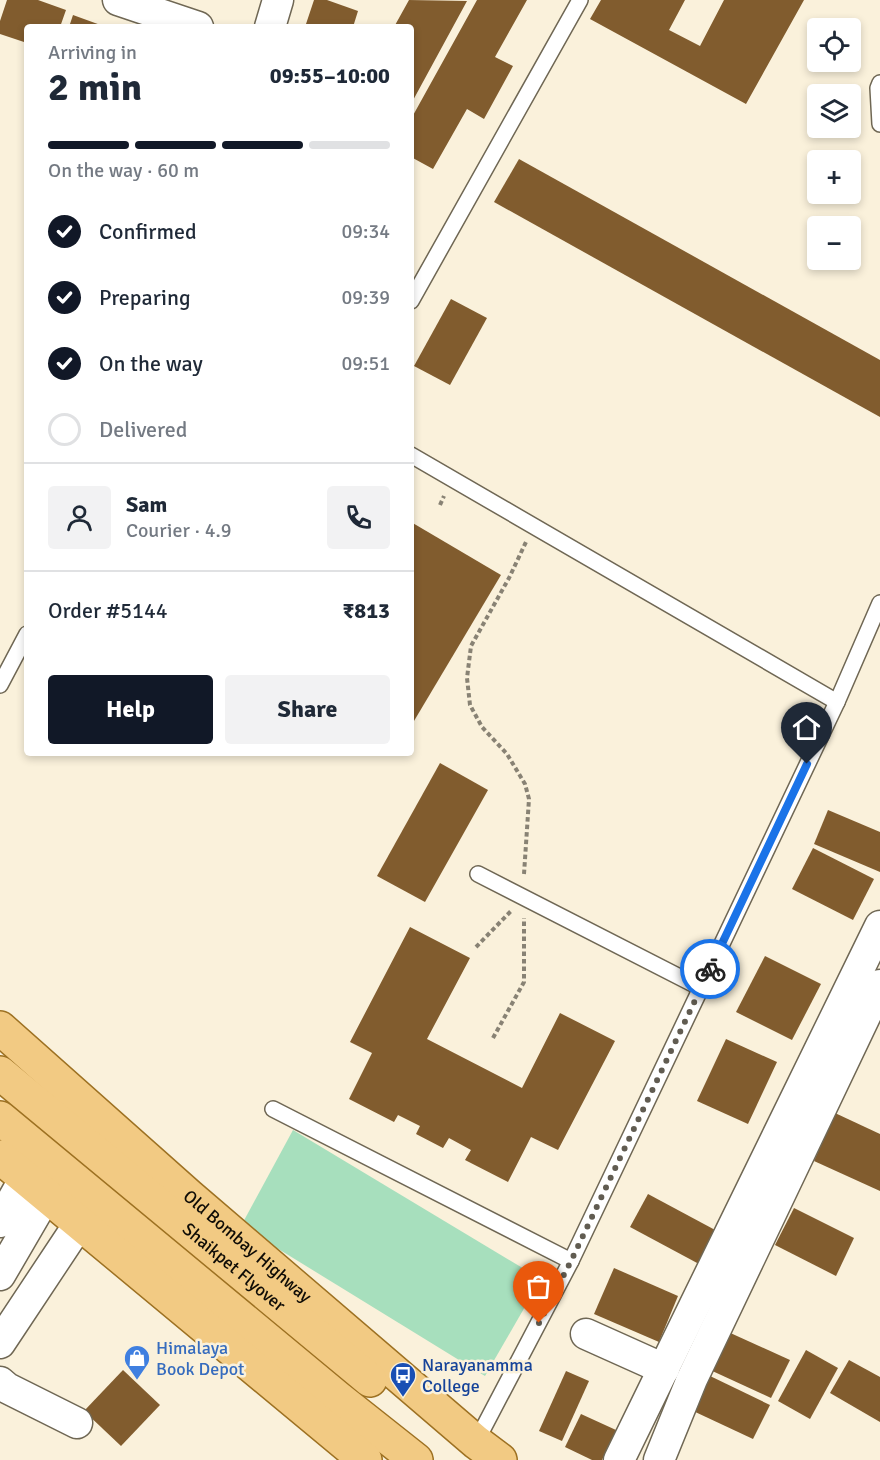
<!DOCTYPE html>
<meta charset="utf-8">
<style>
body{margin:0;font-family:Signika,sans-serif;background:#f2f2f3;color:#1f2937;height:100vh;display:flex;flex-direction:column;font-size:22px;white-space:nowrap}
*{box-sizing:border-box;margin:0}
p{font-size:20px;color:#747a83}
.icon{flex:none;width:33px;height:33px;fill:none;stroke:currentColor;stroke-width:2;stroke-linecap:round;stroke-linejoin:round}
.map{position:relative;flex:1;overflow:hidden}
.side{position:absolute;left:24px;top:24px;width:390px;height:732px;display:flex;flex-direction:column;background:#fff;border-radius:6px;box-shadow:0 3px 9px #0003}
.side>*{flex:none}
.fabs{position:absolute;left:807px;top:18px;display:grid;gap:12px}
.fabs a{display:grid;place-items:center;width:54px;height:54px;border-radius:6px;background:#fff;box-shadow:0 3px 9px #0003;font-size:30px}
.pin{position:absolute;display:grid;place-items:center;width:51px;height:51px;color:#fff;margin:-62px -26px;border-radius:50% 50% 50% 0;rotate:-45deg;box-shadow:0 0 6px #0007}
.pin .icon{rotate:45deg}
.courier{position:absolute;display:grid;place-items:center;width:60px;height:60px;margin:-30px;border:4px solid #1a73e8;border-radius:50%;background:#fff;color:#222;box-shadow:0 2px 8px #0007}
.headline em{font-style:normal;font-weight:700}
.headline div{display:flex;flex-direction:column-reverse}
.headline{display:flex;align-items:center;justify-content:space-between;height:102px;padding:0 24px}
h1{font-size:39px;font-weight:700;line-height:45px}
.bar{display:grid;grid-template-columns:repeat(4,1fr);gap:9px 6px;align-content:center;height:72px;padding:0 24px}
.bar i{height:8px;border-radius:4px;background:#e0e1e3}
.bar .selected{background:#111827}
.bar p{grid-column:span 4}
.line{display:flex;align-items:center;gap:15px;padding:0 24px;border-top:2px solid #e0e1e3}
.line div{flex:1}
.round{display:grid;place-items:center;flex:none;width:63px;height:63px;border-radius:6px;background:#f2f2f3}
ol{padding:0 24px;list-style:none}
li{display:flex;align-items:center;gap:18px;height:66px}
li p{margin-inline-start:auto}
li .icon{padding:6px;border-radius:50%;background:#111827;color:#fff;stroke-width:4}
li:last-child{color:#747a83}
li i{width:33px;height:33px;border:3px solid #e0e1e3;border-radius:50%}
.button{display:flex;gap:12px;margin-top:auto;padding:12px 24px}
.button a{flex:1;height:69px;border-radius:6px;background:#111827;color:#fff;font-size:24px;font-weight:700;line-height:69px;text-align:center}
.button a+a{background:#f2f2f3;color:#1f2937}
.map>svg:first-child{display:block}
.green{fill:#a7dfbd}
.building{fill:#815c2e}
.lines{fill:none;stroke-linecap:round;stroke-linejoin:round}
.service-casing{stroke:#6f6754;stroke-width:18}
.minor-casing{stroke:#6f6754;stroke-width:33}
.primary-casing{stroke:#9d7122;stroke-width:36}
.path{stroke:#888274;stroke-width:4;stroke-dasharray:4.5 3;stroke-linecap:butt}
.service{stroke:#fff;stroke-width:15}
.minor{stroke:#fff;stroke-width:30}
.primary{stroke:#f2ca83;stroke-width:33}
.done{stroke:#615c51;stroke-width:6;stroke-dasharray:0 10.8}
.route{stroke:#1a73e8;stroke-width:8}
.labels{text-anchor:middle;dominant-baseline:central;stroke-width:5;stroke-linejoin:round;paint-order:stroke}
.street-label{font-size:18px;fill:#0f0c06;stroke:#faf1db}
.shop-label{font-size:18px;fill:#366cbe;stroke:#faf1db;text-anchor:start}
.transit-label{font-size:18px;fill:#164399;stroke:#faf1db;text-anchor:start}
</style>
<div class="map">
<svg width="880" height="1460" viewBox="0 0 880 1460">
<rect width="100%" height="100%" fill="#faf1db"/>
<path class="green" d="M293 1130 541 1279 485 1376 241 1226Z"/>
<g class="building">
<path d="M7 0H38L66 10 60 27H27V43L0 34V21Z"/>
<path d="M314 0H327L358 11 353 27H305Z"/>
<path d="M409 0 467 1 411 104V27H394Z"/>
<path d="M477 0H527L495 57 513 66 484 119 467 109 433 169 411 157V119Z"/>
<path d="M601 0H685L669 30 700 46 724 0H804L746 104 590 19Z"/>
<path d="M73 15 106 27H69Z"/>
<path d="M519 159 880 360V417L494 202Z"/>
<path d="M451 299 487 318 450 385 414 366Z"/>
<path d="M411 522 501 575 411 726Z"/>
<path d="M440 763 488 790 425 902 377 876Z"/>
<path d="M828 810 880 832V872L814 844Z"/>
<path d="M813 848 874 879 853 920 792 889Z"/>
<path d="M410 927 470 958 427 1039 522 1088 560 1013 615 1041 558 1150 531 1137 508 1182 465 1160 471 1150 449 1138 443 1148 416 1134 420 1126 398 1115 394 1122 349 1099 372 1053 350 1042Z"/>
<path d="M765 956 821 984 792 1040 736 1012Z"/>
<path d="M726 1039 777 1062 748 1124 697 1101Z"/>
<path d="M835 1113 880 1134V1191L814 1161Z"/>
<path d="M648 1194 717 1231 699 1264 630 1227Z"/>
<path d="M794 1208 854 1238 836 1276 775 1245Z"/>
<path d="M614 1268 678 1296 659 1342 594 1314Z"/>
<path d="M726 1331 790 1360 771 1398 708 1369Z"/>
<path d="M806 1350 838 1368 810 1419 778 1401Z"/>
<path d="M849 1360 880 1377V1422L830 1393Z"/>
<path d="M123 1370 160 1405 121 1446 84 1411Z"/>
<path d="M566 1371 589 1381 562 1441 539 1431Z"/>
<path d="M708 1375 770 1405 753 1439 691 1410Z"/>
<path d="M581 1414 616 1430 602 1460H592L565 1447Z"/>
</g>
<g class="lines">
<g class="service-casing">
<g id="service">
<path d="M880 83 878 88 880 124"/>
<path d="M411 301 580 0"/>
<path d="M411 455 837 702"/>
<path d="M0 685 27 634"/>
<path d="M478 874 701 988"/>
<path d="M273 1109 571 1261"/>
<path d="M476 1442 571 1261 837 702 880 603"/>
</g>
</g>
<g class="minor-casing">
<g id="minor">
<path d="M118 0 198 27"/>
<path d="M270 27 278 0"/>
<path d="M0 1222 25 1178"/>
<path d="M0 1275 46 1196"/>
<path d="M586 1334 664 1369"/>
<path d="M0 1343 79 1224"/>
<path d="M0 1382 7 1388 77 1423"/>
<path d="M619 1460 880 926"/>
<path d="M659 1460 692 1379 880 985"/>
</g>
</g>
<g class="primary-casing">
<g id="primary">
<path id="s1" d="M0 1028 189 1196 476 1442 500 1460"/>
<path id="s2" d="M0 1073 370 1380"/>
<path d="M0 1118 339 1399 416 1460"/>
<path d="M0 1157 365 1460"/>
</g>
</g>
<g class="path">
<path d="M440 505 444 496"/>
<path d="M524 874 529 799 525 784 507 754 482 727 470 705 467 678 471 646 509 578 526 542"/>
<path d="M476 947 511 911"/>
<path d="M493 1038 524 982V918"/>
</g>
<use href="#service" class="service"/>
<use href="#minor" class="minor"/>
<use href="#primary" class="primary"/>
</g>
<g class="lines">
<path class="done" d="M539 1323 571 1261 710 969"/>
<path class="route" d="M710 969 807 764"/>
</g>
<defs>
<g id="shop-pin" transform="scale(1.35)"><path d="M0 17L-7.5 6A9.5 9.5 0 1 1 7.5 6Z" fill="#3f7fe0" stroke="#faf1db"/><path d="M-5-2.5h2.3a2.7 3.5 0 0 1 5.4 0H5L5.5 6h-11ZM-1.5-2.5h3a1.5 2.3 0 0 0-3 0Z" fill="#fff"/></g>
<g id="bus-pin" transform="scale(1.35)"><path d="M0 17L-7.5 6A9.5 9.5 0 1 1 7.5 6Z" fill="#1a4fb4" stroke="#faf1db"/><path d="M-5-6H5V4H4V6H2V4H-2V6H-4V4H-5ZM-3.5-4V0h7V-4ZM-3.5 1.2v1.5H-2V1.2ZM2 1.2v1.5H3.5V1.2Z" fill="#fff"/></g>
</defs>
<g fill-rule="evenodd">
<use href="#shop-pin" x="137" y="1358"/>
<use href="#bus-pin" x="403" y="1375"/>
</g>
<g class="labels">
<g class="street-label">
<text stroke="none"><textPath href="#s1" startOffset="330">Old Bombay Highway</textPath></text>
<text stroke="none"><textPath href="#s2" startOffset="304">Shaikpet Flyover</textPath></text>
</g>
<g class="shop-label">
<text x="156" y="1348">Himalaya<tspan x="156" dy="21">Book Depot</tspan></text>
</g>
<g class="transit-label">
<text x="422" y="1365">Narayanamma<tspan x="422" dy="21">College</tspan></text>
</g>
</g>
</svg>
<div class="fabs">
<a><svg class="icon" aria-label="locate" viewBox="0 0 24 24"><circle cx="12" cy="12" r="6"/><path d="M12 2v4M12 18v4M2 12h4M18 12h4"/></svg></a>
<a><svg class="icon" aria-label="layers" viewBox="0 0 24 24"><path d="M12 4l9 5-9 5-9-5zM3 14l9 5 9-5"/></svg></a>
<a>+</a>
<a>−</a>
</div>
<div class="pin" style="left:539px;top:1323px;background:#ea580c"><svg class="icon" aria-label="bag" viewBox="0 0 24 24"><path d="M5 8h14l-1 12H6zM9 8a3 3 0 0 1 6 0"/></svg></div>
<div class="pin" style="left:807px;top:764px;background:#1f2937"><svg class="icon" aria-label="home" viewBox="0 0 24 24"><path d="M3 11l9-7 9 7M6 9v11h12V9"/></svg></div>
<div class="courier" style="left:710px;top:969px"><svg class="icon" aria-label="bike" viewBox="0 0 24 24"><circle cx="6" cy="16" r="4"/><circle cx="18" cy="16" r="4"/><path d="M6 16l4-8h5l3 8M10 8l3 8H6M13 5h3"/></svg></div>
<section class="side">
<div class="headline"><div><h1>2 min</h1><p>Arriving in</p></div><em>09:55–10:00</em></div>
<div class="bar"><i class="selected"></i><i class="selected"></i><i class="selected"></i><i></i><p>On the way · 60 m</p></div>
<ol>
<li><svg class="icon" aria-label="check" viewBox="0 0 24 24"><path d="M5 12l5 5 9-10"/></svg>Confirmed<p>09:34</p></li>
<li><svg class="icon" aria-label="check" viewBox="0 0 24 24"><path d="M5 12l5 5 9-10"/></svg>Preparing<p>09:39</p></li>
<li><svg class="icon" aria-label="check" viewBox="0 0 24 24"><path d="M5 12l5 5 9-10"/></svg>On the way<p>09:51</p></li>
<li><i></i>Delivered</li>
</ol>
<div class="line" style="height:108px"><a class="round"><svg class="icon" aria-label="person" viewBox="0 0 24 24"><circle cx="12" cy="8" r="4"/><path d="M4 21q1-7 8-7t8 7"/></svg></a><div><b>Sam</b><p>Courier · 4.9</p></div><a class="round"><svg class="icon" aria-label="phone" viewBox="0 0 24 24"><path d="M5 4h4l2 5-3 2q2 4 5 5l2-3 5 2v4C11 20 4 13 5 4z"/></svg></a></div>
<div class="line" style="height:78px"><div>Order #5144</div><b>₹813</b></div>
<div class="button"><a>Help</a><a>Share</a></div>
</section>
</div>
